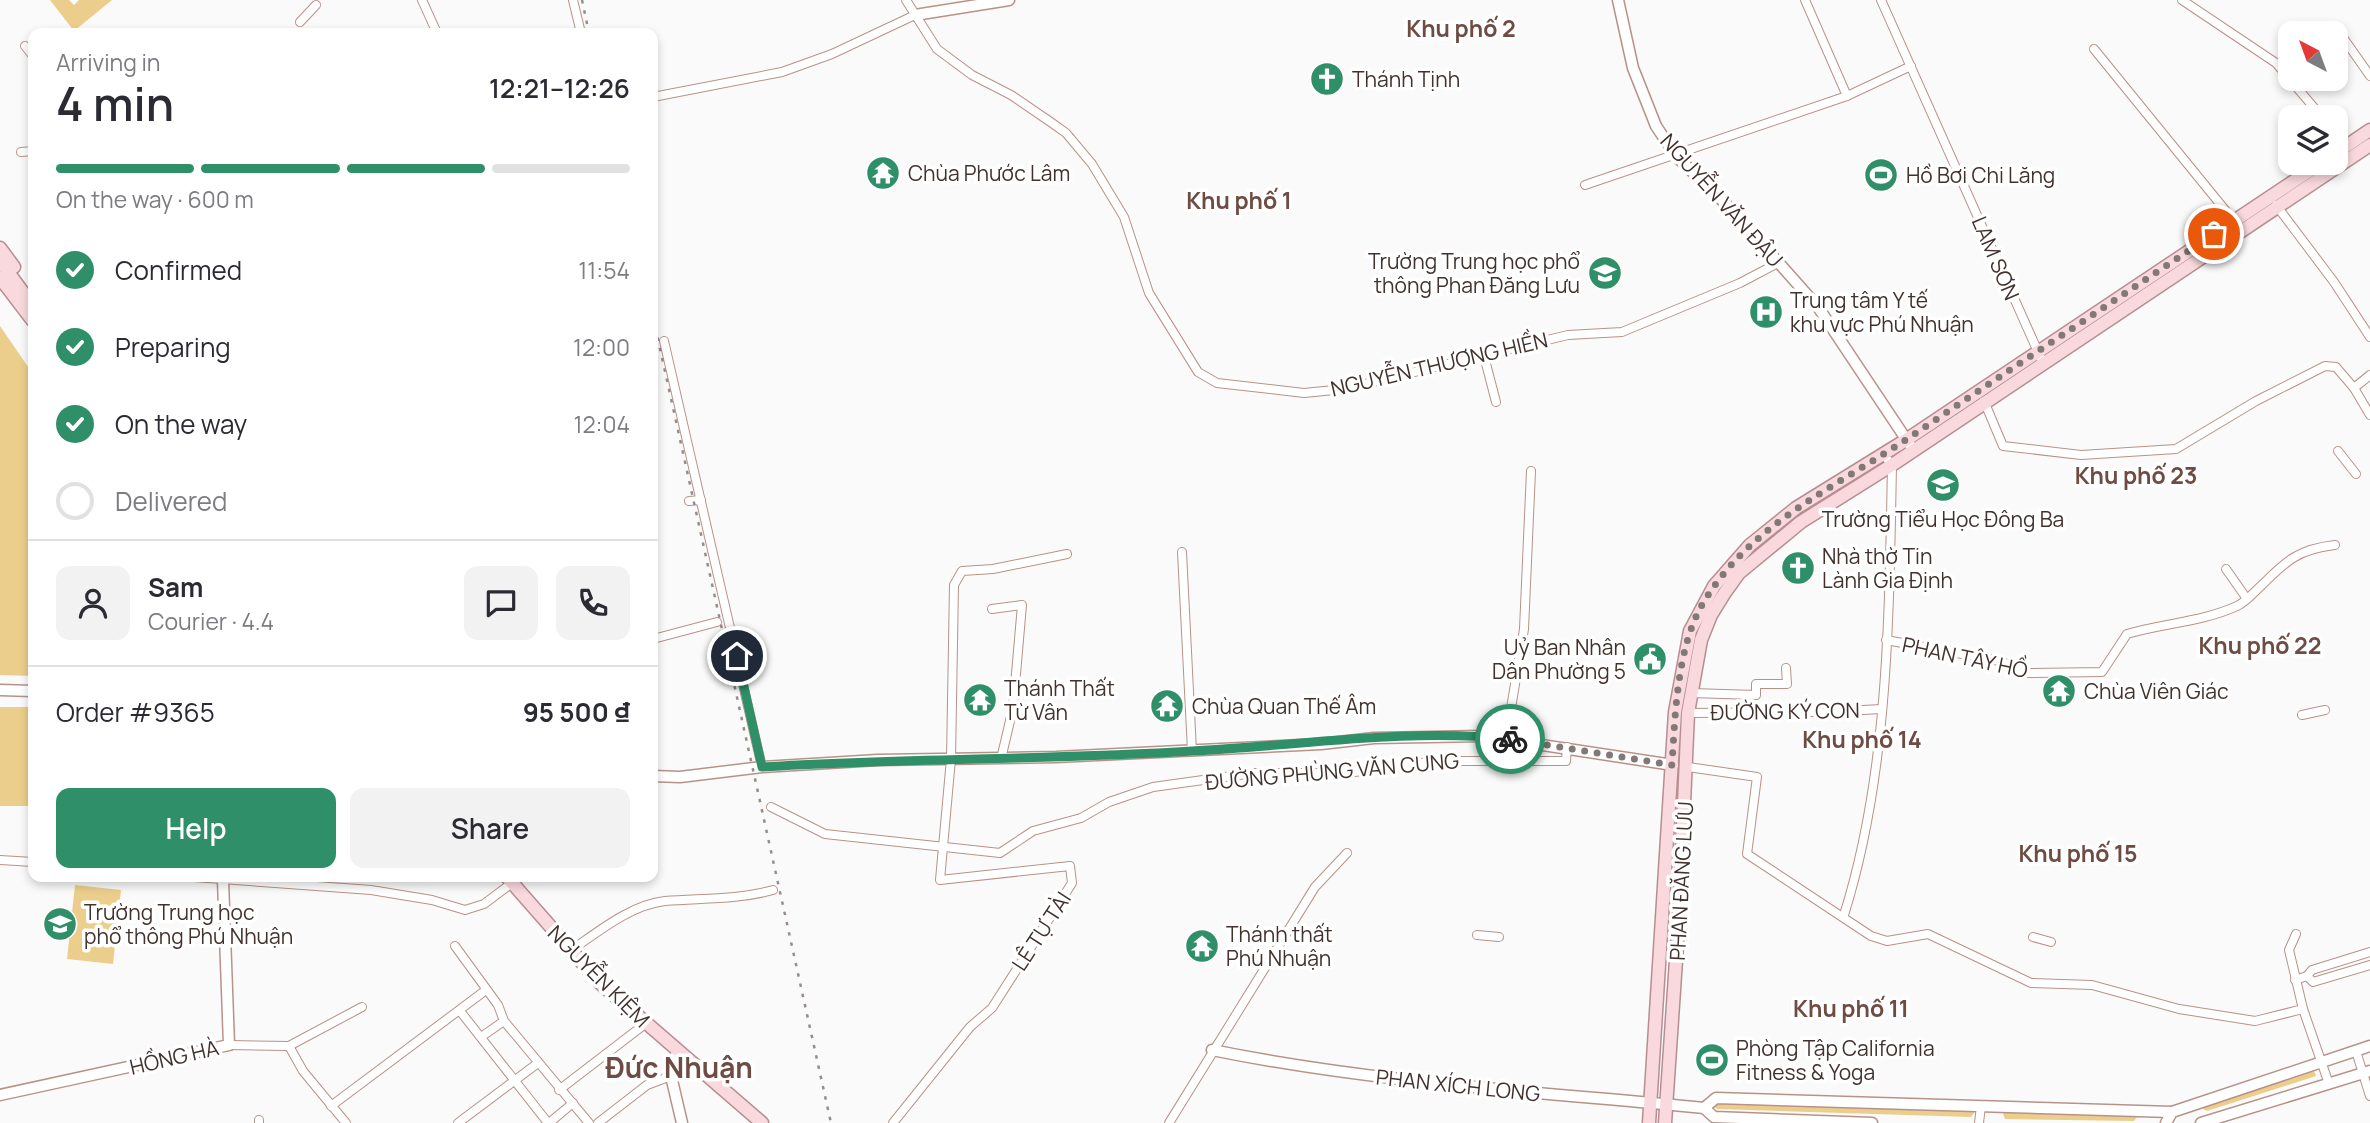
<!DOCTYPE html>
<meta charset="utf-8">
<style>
body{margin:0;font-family:Manrope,sans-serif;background:#f2f2f3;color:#2b2b33;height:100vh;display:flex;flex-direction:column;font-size:26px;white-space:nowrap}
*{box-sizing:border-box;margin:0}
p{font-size:23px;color:#7c7c81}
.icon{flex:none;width:38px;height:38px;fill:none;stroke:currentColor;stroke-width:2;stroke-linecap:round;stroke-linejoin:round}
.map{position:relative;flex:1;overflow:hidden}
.sheet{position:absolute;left:28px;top:28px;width:630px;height:854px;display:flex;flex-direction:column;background:#fff;border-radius:14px;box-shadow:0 4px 10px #0003}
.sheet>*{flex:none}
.needle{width:46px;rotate:319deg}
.fabs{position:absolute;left:2278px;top:21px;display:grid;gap:14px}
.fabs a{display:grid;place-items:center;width:70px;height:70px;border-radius:14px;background:#fff;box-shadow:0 4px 10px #0003;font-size:35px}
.pin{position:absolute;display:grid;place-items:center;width:60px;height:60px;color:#fff;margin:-30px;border:4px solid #fff;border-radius:50%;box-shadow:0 2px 7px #0007}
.courier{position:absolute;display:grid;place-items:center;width:70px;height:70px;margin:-35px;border:5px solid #2f8f68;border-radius:50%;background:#fff;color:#222;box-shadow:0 2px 9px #0007}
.head em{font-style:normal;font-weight:600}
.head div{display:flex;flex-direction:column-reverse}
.head{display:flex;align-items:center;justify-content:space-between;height:119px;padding:0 28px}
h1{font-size:46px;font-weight:600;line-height:52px}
.bar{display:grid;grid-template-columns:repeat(4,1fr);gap:10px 7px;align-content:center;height:84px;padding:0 28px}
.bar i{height:9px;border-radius:5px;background:#e1e1e2}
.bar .active{background:#2f8f68}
.bar p{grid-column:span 4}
.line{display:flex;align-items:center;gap:18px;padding:0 28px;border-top:2px solid #e1e1e2}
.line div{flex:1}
.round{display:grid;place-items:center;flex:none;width:74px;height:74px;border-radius:14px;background:#f2f2f3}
ol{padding:0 28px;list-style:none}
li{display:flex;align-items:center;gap:21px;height:77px}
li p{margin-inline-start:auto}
li .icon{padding:7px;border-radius:50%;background:#2f8f68;color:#fff;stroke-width:4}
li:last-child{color:#7c7c81}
li i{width:38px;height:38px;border:4px solid #e1e1e2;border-radius:50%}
.button{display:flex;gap:14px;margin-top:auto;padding:14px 28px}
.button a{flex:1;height:80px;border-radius:14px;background:#2f8f68;color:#fff;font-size:28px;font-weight:600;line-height:80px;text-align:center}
.button a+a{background:#f2f2f3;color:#2b2b33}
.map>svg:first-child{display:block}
.green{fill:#ecce8c}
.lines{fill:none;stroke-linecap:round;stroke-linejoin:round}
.street-casing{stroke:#b89288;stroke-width:10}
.secondary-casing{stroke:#b89288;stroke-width:13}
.primary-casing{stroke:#b68e91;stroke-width:15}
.street{stroke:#fff;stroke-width:8}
.secondary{stroke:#fff;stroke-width:10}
.primary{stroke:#f9d9dd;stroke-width:12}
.rail{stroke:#968d8b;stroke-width:2.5;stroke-dasharray:3.5 7;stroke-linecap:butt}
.done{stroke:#827875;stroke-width:7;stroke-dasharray:0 12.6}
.route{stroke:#2f8f68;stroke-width:9}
.labels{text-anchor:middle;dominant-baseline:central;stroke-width:7;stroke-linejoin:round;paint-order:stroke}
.poi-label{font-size:21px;fill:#42322e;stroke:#fff;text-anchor:start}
.street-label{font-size:21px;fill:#42322e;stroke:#fff}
.neighbourhood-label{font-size:23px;font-weight:bold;fill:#6e4c43;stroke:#fff}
.district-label{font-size:28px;font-weight:bold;fill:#6e4c43;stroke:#fff}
</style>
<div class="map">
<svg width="2370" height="1123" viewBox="0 0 2370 1123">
<rect width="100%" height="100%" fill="#fafafa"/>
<g class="green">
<path d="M50 0H69L74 5 79 0H112L74 31Z"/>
<path d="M0 326 33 374V676L0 675Z"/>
<rect x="0" y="707" width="33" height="99"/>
<path d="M75 885 121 890 113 964 67 959Z"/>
<path d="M2313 1068 2316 1076 2207 1111 2203 1109 2204 1104Z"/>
<path d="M1715 1102 1972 1109 1974 1113 1971 1117 1717 1109 1714 1106Z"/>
<path d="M2005 1111 2135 1114 2137 1117 2134 1121 2005 1119 2003 1114Z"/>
</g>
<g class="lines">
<g class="street-casing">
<g id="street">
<path d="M422 0 437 33"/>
<path d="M573 0 580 29"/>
<path d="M906 0 937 49 972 75 1011 95 1052 123 1066 133 1092 164 1124 217 1149 293 1198 372 1217 383 1304 393 1344 389 1568 335 1622 332 1740 283 1778 263"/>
<path d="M1805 0 1847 96"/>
<path d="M1881 0 2043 363"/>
<path d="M2182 0 2276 63 2322 117"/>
<path d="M300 22 316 5"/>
<path d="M2342 36 2370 76"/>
<path d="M25 46 33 56"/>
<path d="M2094 49 2234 221"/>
<path d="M653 97 782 72 832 54 915 15"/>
<path d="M2336 134 2346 146"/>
<path d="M21 152 33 151"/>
<path d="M1585 185 1847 96 1911 66"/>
<path d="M2276 205 2334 282 2370 337"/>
<path d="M664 341 762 767"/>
<path d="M1484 356 1496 402"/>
<path d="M2354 388 2370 415"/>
<path d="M1984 401 2003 446 2081 455 2176 449 2256 401 2325 366 2336 367 2354 388 2370 375"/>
<path d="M2338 451 2356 474"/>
<path d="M689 501 701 500"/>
<path d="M1182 552 1192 751"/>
<path d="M2226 569 2247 599"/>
<path d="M992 609 1022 605 1013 708 1001 759"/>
<path d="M653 639 717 622"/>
<path d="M1886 640 2000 661 2028 673 2102 672 2127 634C2164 623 2202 622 2237 606 2246 602 2254 592 2262 585 2287 560 2299 549 2335 545"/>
<path d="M1691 693 1756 695V684H1787L1786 668"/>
<path d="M1688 713 1828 712 1881 709"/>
<path d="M2302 715 2325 710"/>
<path d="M1506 739 1524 629 1531 471"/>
<path d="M1485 759 1488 737"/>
<path d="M1688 767 1757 777 1747 854 1871 936 1887 941 1928 934 2031 983 2092 985 2179 1009 2255 1021 2303 1009 2329 1084"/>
<path d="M771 807 825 834 1000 853 1033 831 1081 818 1109 802 1153 787 1253 773H1347L1436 761H1566L1567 747"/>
<path d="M0 860 33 862"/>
<path d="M194 877 371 890 432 900 465 910 484 904 512 883"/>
<path d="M1844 915C1889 772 1889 615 1892 465L1883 454"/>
<path d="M2296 934 2289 950 2303 1009"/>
<path d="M1477 935 1499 937"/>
<path d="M2033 937 2051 942"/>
<path d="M455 946 498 1005 504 1021 589 1123"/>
<path d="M570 951C598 932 630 905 665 901 702 898 737 900 773 890"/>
<path d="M2307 976 2313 982 2370 965"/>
<path d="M2295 980 2307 976 2312 970 2370 952"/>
<path d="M460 1011 548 1123"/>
<path d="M481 1037 504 1021"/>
<path d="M229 1045 289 1046 362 1007"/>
<path d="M289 1046 303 1071 346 1123"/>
<path d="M2356 1051 2370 1096"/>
<path d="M559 1090 645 1024"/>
<path d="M331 1106 486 990"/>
<path d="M259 1120V1123"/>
<path d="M458 1123 538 1063"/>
<path d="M549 1123 573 1103"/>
<path d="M598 1123 647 1085 671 1076"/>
<path d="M893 1123 970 1027 992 1008 1072 883 1070 866 940 880 951 759 954 585 962 571 993 569 1067 554"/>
<path d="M1169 1123 1315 887 1347 853"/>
<path d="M1979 1123 1981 1106"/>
</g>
</g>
<g class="secondary-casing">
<g id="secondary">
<path d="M1618 0 1633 68 1656 126 1676 156 1730 208 1818 307 1910 445"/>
<path d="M915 15 1009 0"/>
<path d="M0 690 33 691"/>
<path d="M653 776 680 777 762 767 878 760 1056 757 1321 744 1374 738 1483 736 1673 765"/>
<path d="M1212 1050C1375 1083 1540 1092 1704 1108L1714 1117 1872 1123"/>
<path d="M677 1051 671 1076 682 1123"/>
<path d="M0 1095 229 1045 223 880"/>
<path d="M1704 1108 1716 1098 2172 1112"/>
<path d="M2166 1123 2172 1112 2370 1046"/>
<path d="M2201 1123 2370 1071"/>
</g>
</g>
<g class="primary-casing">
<g id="primary">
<path d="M2336 153 2370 130"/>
<path d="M0 248 14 267"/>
<path d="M0 261 33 306"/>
<path d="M0 278 33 321"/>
<path d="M507 877 600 983 762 1123"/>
<path d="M1649 1123 1675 712 1690 631 1714 586 1750 545 1796 508 1906 440 2321 163"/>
<path d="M1665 1123 1679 916 1688 713 1701 640 1711 615 1724 594 1739 573 1801 522 1892 465 2370 145"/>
</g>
</g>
<use href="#street" class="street"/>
<use href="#secondary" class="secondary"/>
<use href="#primary" class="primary"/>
<g class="rail">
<path d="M582 0 589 33"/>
<path d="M653 317 831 1123"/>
</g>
</g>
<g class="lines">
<path class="done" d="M1510 739 1672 765C1675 716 1677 648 1702 605 1748 525 1836 487 1910 437 2011 369 2112 302 2214 234"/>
<path class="route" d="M737 656 762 767C905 758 1048 760 1192 751 1297 746 1405 728 1510 739"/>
</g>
<defs>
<g id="church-disc" transform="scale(1.75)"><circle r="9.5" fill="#2f8f68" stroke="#fff"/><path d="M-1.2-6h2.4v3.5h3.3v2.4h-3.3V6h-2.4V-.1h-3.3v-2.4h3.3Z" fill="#fff"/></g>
<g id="temple-disc" transform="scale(1.75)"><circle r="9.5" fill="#2f8f68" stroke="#fff"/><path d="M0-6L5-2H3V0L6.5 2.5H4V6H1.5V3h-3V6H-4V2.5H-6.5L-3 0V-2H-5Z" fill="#fff"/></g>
<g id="stadium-disc" transform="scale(1.75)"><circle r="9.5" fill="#2f8f68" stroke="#fff"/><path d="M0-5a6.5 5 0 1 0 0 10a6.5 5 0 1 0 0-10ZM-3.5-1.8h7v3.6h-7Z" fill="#fff"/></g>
<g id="school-disc" transform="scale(1.75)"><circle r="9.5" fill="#2f8f68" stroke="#fff"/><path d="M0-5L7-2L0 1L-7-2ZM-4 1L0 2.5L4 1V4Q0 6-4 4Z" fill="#fff"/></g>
<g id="hospital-disc" transform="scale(1.75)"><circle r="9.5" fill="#2f8f68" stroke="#fff"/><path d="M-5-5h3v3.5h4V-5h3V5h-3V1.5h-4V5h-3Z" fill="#fff"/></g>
<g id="civic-disc" transform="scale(1.75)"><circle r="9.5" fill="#2f8f68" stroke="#fff"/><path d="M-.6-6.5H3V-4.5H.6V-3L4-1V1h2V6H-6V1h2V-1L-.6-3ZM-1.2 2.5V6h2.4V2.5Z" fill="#fff"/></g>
</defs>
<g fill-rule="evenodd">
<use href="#church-disc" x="1327" y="79"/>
<use href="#temple-disc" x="883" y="173"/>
<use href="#stadium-disc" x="1881" y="175"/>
<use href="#school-disc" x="1605" y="273"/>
<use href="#hospital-disc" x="1766" y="312"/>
<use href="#school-disc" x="1943" y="485"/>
<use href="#church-disc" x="1798" y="568"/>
<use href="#civic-disc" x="1650" y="659"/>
<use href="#temple-disc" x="2059" y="691"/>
<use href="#temple-disc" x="980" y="700"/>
<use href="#temple-disc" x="1167" y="706"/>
<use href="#school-disc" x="60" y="924"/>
<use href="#temple-disc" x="1202" y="946"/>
<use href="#stadium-disc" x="1712" y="1060"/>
</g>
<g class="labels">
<g class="poi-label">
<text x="1352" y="79">Thánh Tịnh</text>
<text x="908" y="173">Chùa Phước Lâm</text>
<text x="1906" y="175">Hồ Bơi Chi Lăng</text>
<text x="1580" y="261" text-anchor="end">Trường Trung học phổ<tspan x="1580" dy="24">thông Phan Đăng Lưu</tspan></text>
<text x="1790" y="300">Trung tâm Y tế<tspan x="1790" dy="24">khu vực Phú Nhuận</tspan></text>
<text x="1943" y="519" text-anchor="middle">Trường Tiểu Học Đông Ba</text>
<text x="1822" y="556">Nhà thờ Tin<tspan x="1822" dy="24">Lành Gia Định</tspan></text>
<text x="1626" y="647" text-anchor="end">Uỷ Ban Nhân<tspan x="1626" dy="24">Dân Phường 5</tspan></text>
<text x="1004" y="688">Thánh Thất<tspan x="1004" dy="24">Từ Vân</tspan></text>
<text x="2084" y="691">Chùa Viên Giác</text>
<text x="1192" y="706">Chùa Quan Thế Âm</text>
<text x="84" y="912">Trường Trung học<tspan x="84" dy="24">phổ thông Phú Nhuận</tspan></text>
<text x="1226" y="934">Thánh thất<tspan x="1226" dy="24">Phú Nhuận</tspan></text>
<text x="1736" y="1048">Phòng Tập California<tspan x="1736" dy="24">Fitness &amp; Yoga</tspan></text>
</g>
<g class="street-label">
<text transform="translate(1722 200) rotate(48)">NGUYỄN VĂN ĐẬU</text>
<text transform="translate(1996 258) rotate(67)">LAM SƠN</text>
<text transform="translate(1439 364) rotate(-13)">NGUYỄN THƯỢNG HIỀN</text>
<text transform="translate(1965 657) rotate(12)">PHAN TÂY HỒ</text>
<text transform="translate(1785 711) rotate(-1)">ĐƯỜNG KÝ CON</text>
<text transform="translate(1332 771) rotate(-5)">ĐƯỜNG PHÙNG VĂN CUNG</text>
<text transform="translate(1681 881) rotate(-87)">PHAN ĐĂNG LƯU</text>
<text transform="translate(1041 931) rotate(-57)">LÊ TỰ TÀI</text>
<text transform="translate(599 976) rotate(45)">NGUYỄN KIỆM</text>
<text transform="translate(174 1057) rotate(-13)">HỒNG HÀ</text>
<text transform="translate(1458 1085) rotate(6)">PHAN XÍCH LONG</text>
</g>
<g class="neighbourhood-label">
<text x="1461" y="28">Khu phố 2</text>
<text x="1239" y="200">Khu phố 1</text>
<text x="2136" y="475">Khu phố 23</text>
<text x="2260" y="645">Khu phố 22</text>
<text x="1862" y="739">Khu phố 14</text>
<text x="2078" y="853">Khu phố 15</text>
<text x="1851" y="1008">Khu phố 11</text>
</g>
<g class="district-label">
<text x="679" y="1067">Đức Nhuận</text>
</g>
</g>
</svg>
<div class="fabs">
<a><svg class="needle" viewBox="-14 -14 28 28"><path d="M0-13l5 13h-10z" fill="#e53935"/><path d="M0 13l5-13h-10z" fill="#7c7c81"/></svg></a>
<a><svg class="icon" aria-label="layers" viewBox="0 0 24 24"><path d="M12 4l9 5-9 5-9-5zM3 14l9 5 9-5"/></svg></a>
</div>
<div class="pin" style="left:2214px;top:234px;background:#ea580c"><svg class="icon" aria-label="bag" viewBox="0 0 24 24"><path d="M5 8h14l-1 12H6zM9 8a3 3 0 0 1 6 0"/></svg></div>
<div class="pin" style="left:737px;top:656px;background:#1f2937"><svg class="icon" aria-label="home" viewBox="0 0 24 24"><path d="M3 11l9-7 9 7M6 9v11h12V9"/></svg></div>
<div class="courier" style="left:1510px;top:739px"><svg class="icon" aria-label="bike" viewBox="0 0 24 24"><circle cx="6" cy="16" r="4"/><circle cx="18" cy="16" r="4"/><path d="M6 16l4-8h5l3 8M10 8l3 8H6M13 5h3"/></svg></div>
<section class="sheet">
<div class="head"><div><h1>4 min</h1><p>Arriving in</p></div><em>12:21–12:26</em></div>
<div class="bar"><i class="active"></i><i class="active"></i><i class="active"></i><i></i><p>On the way · 600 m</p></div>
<ol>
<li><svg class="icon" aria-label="check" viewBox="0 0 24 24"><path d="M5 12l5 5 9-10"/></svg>Confirmed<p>11:54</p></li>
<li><svg class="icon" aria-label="check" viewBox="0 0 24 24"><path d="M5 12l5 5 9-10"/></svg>Preparing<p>12:00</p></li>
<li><svg class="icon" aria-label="check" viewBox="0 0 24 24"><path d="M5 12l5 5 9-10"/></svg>On the way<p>12:04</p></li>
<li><i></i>Delivered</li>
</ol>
<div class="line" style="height:126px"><a class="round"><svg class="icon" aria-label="person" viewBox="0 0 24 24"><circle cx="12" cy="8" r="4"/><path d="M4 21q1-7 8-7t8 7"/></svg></a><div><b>Sam</b><p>Courier · 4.4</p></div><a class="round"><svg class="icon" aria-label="chat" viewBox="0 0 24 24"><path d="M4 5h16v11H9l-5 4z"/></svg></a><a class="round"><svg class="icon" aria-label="phone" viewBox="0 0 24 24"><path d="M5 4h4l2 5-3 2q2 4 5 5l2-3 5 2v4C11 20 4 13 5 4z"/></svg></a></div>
<div class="line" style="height:91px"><div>Order #9365</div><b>95 500 ₫</b></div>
<div class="button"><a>Help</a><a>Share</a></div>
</section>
</div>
